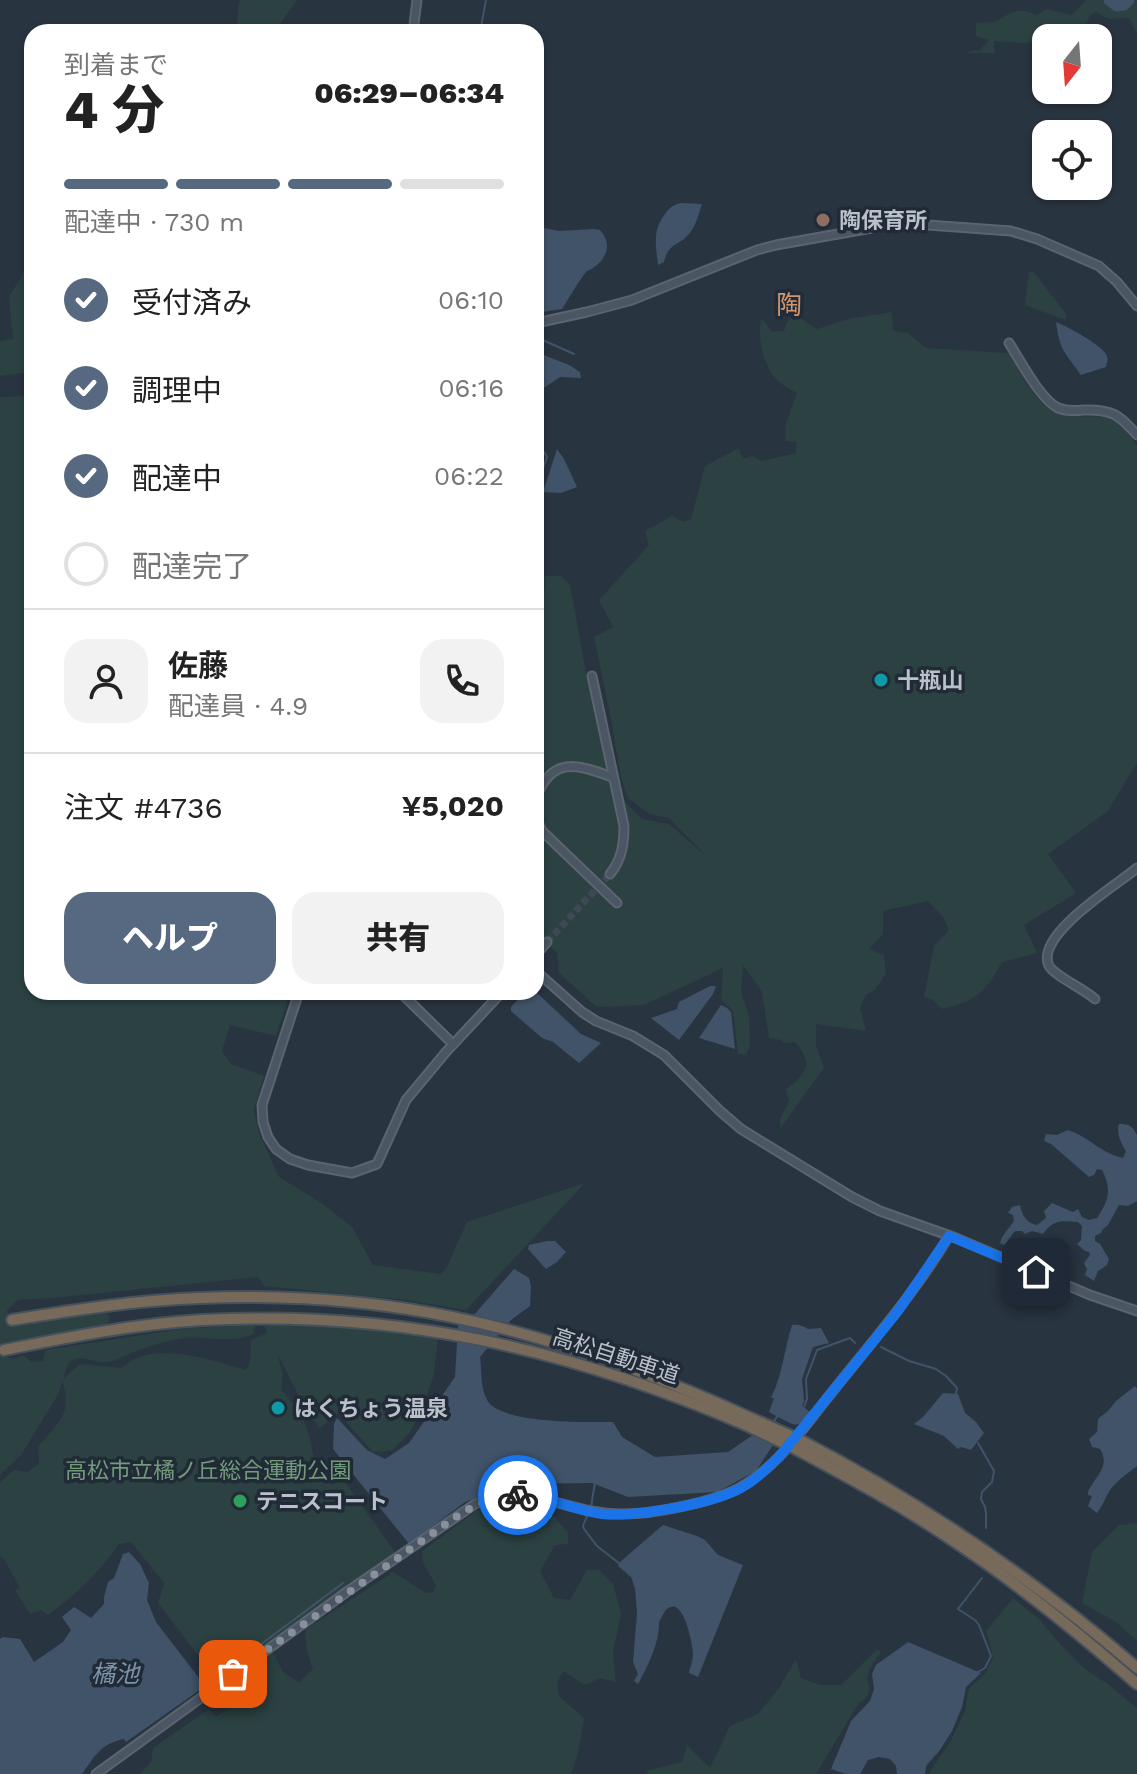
<!DOCTYPE html>
<html lang="ja">
<meta charset="utf-8">
<style>
body{margin:0;font-family:"Work Sans","Noto Sans JP",sans-serif;background:#f2f2f2;color:#222;height:100vh;display:flex;flex-direction:column;font-size:30px;white-space:nowrap}
*{box-sizing:border-box;margin:0}
p{font-size:26px;color:#767676}
.icon{flex:none;width:44px;height:44px;fill:none;stroke:currentColor;stroke-width:2;stroke-linecap:round;stroke-linejoin:round}
.map{position:relative;flex:1;overflow:hidden}
.drawer{position:absolute;left:24px;top:24px;width:520px;height:976px;display:flex;flex-direction:column;background:#fff;border-radius:24px;box-shadow:0 2px 6px #0004}
.drawer>*{flex:none}
.needle{width:52px;rotate:197deg}
.controls{position:absolute;left:1032px;top:24px;display:grid;gap:16px}
.controls a{display:grid;place-items:center;width:80px;height:80px;border-radius:16px;background:#fff;box-shadow:0 2px 6px #0004;font-size:40px}
.pin{position:absolute;display:grid;place-items:center;width:68px;height:68px;color:#fff;margin:-34px;border-radius:16px;box-shadow:0 4px 12px #0006}
.courier{position:absolute;display:grid;place-items:center;width:80px;height:80px;margin:-40px;border:6px solid #1a73e8;border-radius:50%;background:#fff;color:#222;box-shadow:0 2px 10px #0007}
.summary em{font-style:normal;font-weight:800}
.summary div{display:flex;flex-direction:column-reverse}
.summary{display:flex;align-items:center;justify-content:space-between;height:136px;padding:0 40px}
h1{font-size:52px;font-weight:800;line-height:60px}
.bar{display:grid;grid-template-columns:repeat(4,1fr);gap:12px 8px;align-content:center;height:96px;padding:0 40px}
.bar i{height:10px;border-radius:6px;background:#e0e0e0}
.bar .current{background:#576980}
.bar p{grid-column:span 4}
.line{display:flex;align-items:center;gap:20px;padding:0 40px;border-top:2px solid #e0e0e0}
.line div{flex:1}
.round{display:grid;place-items:center;flex:none;width:84px;height:84px;border-radius:24px;background:#f2f2f2}
ol{padding:0 40px;list-style:none}
li{display:flex;align-items:center;gap:24px;height:88px}
li p{margin-inline-start:auto}
li .icon{padding:8px;border-radius:50%;background:#576980;color:#fff;stroke-width:4}
li:last-child{color:#767676}
li i{width:44px;height:44px;border:4px solid #e0e0e0;border-radius:50%}
.action{display:flex;gap:16px;margin-top:auto;padding:16px 40px}
.action a{flex:1;height:92px;border-radius:24px;background:#576980;color:#fff;font-size:32px;font-weight:800;line-height:92px;text-align:center}
.action a+a{background:#f2f2f2;color:#222}
.map>svg:first-child{display:block}
.green{fill:#2b4142}
.water{fill:#405369}
.lines{fill:none;stroke-linecap:round;stroke-linejoin:round}
.stream{stroke:#405369;stroke-width:2}
.river{stroke:#405369;stroke-width:11}
.secondary-tunnel{stroke:#3f4956;stroke-width:7;stroke-dasharray:7 3.5;stroke-linecap:butt}
.secondary-casing{stroke:#5b646f;stroke-width:11}
.highway-casing{stroke:#47515c;stroke-width:14}
.secondary{stroke:#4b5664;stroke-width:7}
.highway{stroke:#776a5a;stroke-width:10}
.highway-bridge-casing{stroke:#47515c;stroke-width:14;stroke-linecap:butt}
.highway-bridge{stroke:#776a5a;stroke-width:10}
.done{stroke:#87909b;stroke-width:8;stroke-dasharray:0 14.4}
.route{stroke:#1a73e8;stroke-width:10}
.education-dot{fill:#8d6e63;stroke:#212b37;stroke-width:3}
.culture-dot{fill:#0f9aa8;stroke:#212b37;stroke-width:3}
.leisure-dot{fill:#2e9e5b;stroke:#212b37;stroke-width:3}
.labels{text-anchor:middle;dominant-baseline:central;stroke-width:7;stroke-linejoin:round;paint-order:stroke}
.poi-label{font-size:22px;font-weight:bold;fill:#bac1cb;stroke:#212b37;text-anchor:start}
.street-label{font-size:22px;fill:#bac1cb;stroke:#212b37}
.park-label{font-size:22px;fill:#739a7a;stroke:#212b37}
.water-label{font-size:24px;font-style:italic;fill:#7d93ab;stroke:#212b37}
.quarter-label{font-size:26px;fill:#d09670;stroke:#212b37}
</style>
<div class="map">
<svg width="1137" height="1774" viewBox="0 0 1137 1774">
<rect width="100%" height="100%" fill="#293441"/>
<g class="green">
<path d="M241 0H297L279 25 278 32H236L239 3Z"/>
<path d="M1086 0H1107L1118 8C1126 7 1129 0 1137 0V34L1130 19C1122 17 1117 19 1110 19 1106 19 1100 14 1096 12L1091 15 1080 33 1076 34 1053 33 1042 40 1025 43 994 41 995 53H968L974 50 979 51 989 40 976 36V23L995 22 1010 13 1018 11H1027L1037 15 1047 9 1072 15Z"/>
<path d="M28 261 32 262V372L0 376V341L13 339 9 296 21 278Z"/>
<path d="M1033 271 1067 315 1065 320 1025 305 1029 272Z"/>
<path d="M892 312 893 331 908 333 926 348 1009 353C1021 372 1031 397 1050 409 1071 423 1096 410 1117 422 1125 426 1131 439 1137 446V763L1107 812 1048 854 1076 893 1024 925 1037 953 1002 962C984 994 978 1000 942 1009L933 1000 924 997 934 946 949 930 943 917 928 901 883 911V934L869 949 884 955 886 973 875 990 867 994 860 1007 866 1031 816 1024V1046L824 1068 780 1129V1119L789 1101 786 1089C807 1074 814 1064 795 1042L785 1043 781 1040 769 1038 762 992 743 965 741 991 749 1016 750 1045 746 1055 738 1054 733 1011 721 999 723 968 644 1005 597 1007 559 973 557 953 536 935V601L545 585 544 576H561L570 585 588 683 611 788 642 819 669 824 707 857 669 818 649 814 628 798 621 778 611 719 594 637 613 627 599 600 649 545 645 531 672 516 683 522 691 519 705 466 739 448 743 459 752 456 762 461 796 453 797 442 785 441 786 423 797 393C792 390 785 387 780 383 763 368 757 339 761 318L773 332 784 331 786 324 794 314 817 329 848 319Z"/>
<path d="M32 393V992H290L276 1036 230 1025 222 1051 231 1064 264 1076 254 1110 259 1133 279 1177 323 1204 352 1227 373 1265 441 1274 446 1269 467 1222 585 1183 466 1310 406 1300 264 1286 258 1277 53 1298 18 1300 7 1310 12 1327 98 1312 107 1313 110 1319 107 1324 4 1347 7 1357 14 1359 23 1355 32 1362 43 1361 45 1350 181 1329 256 1324 253 1334C233 1344 208 1336 185 1338 169 1340 152 1345 137 1351 128 1354 117 1361 107 1362 89 1364 69 1345 64 1378L80 1364 122 1368C151 1339 211 1360 246 1370L250 1361 251 1340 267 1333 263 1323 399 1331 438 1338 434 1374 422 1410 410 1432 392 1451 373 1452 338 1413 319 1429 301 1400 277 1353 283 1374 281 1390C301 1412 309 1426 313 1455L345 1482 395 1552 216 1679 158 1603 164 1583 131 1542 119 1544C99 1573 75 1595 48 1615L41 1610 30 1614 15 1590 20 1588 5 1561 0 1555V1482L14 1470 27 1472 39 1464 38 1447C57 1423 74 1414 62 1381L59 1393 21 1455 0 1475V397L26 396Z"/>
<path d="M517 1500 544 1504 568 1533V1544L555 1545 540 1571 554 1598 570 1600 587 1570H599L613 1584 621 1613 613 1653 616 1682 600 1678 585 1685 563 1671 557 1683 559 1696 584 1718 578 1754 571 1774H140L151 1762 153 1748 209 1709 216 1716C237 1705 242 1703 242 1678L272 1651 283 1672 299 1682 313 1669 307 1652 305 1630 393 1572 426 1593 433 1592 436 1586 423 1562 422 1551 481 1508Z"/>
<path d="M1137 1523V1641L1116 1622 1082 1603 1092 1552 1119 1525Z"/>
<path d="M1013 1598 1039 1619 1060 1644 1084 1668 1109 1685 1137 1708V1774H930V1771L949 1744 965 1711 969 1688 985 1674 993 1657 986 1631Z"/>
<path d="M877 1649 881 1652C873 1663 863 1675 870 1689L867 1697 858 1704 816 1774H647L649 1770 682 1762 687 1745 710 1768 730 1726 758 1714 779 1688 796 1659 801 1678 820 1685H841Z"/>
</g>
<g class="water">
<path d="M681 203 702 204C698 215 697 224 689 234 679 246 668 243 664 262L658 265C656 245 652 231 665 214 670 207 673 205 681 203Z"/>
<path d="M539 227 559 231 594 229 600 230C612 243 608 258 593 268 585 273 589 268 583 276 575 287 569 298 562 309L536 313V257L539 246 537 228Z"/>
<path d="M1056 322C1067 326 1101 345 1106 354 1109 360 1107 361 1106 367L1081 375C1065 352 1060 352 1056 322Z"/>
<path d="M536 352 569 365 580 372 581 378 560 377 541 390 536 392Z"/>
<path d="M557 449 564 459 577 487 561 493 543 492Z"/>
<path d="M710 986H716L713 994 679 1040 651 1018 677 1009 679 1002Z"/>
<path d="M525 992H536L581 1034 601 1043 579 1063 553 1042 542 1038 511 1011V1007Z"/>
<path d="M721 1005 727 1008 731 1012 735 1049 699 1038Z"/>
<path d="M1119 1124C1130 1124 1132 1126 1137 1135V1201L1128 1206 1119 1205 1108 1225 1103 1229 1101 1233 1095 1236V1241L1100 1244 1109 1259 1107 1265 1098 1271 1094 1281 1085 1275 1087 1269 1084 1263 1090 1255 1089 1252 1085 1251 1077 1244 1081 1240 1082 1226 1078 1222C1061 1221 1054 1219 1043 1234L1032 1231 1025 1234 1022 1231H1016C1010 1235 1009 1241 1004 1245L1000 1243 1002 1237 1014 1221 1013 1215 1008 1213 1012 1207 1020 1205C1022 1215 1026 1223 1037 1225L1046 1218 1044 1211 1052 1203 1073 1212 1078 1209 1082 1217 1089 1220 1097 1218C1109 1200 1112 1190 1102 1170L1097 1169 1094 1175 1089 1177 1051 1144 1044 1141 1046 1134 1057 1135 1068 1130C1090 1137 1098 1152 1123 1158L1126 1151C1121 1144 1116 1132 1119 1124Z"/>
<path d="M547 1241H555L566 1252 557 1262 546 1269 528 1249 529 1245Z"/>
<path d="M514 1269 529 1278 531 1287 530 1306 511 1320 480 1357C482 1370 480 1387 487 1400 500 1424 587 1422 613 1422L622 1437 655 1457 728 1452 773 1421 776 1416 769 1412 774 1398H771C783 1373 784 1350 792 1325 798 1324 804 1326 808 1329L821 1328 829 1343 813 1347 802 1379 804 1401 802 1406 810 1412C796 1430 797 1426 778 1417L774 1423 773 1445 756 1471 717 1492 628 1497 592 1483 511 1484 465 1502 409 1544 333 1449 334 1424 337 1418 367 1450 385 1459 409 1443 455 1377 458 1326 473 1316Z"/>
<path d="M1135 1386 1137 1389V1466C1127 1474 1113 1483 1107 1495 1104 1502 1102 1506 1097 1513L1088 1506 1092 1496 1088 1495V1492C1095 1476 1111 1467 1100 1449L1092 1447 1089 1439 1097 1432 1098 1419 1108 1411 1116 1401Z"/>
<path d="M943 1393 958 1394 965 1413 976 1422 984 1433 971 1450 961 1447 958 1449 944 1436 914 1424 923 1417Z"/>
<path d="M663 1525 697 1536 705 1540 718 1555 743 1565 698 1677 689 1673C690 1667 693 1661 693 1654 693 1645 684 1601 671 1607 665 1608 662 1617 659 1622 660 1642 647 1668 638 1684L634 1681 638 1674 633 1662 637 1613 635 1588 631 1577 618 1566 620 1562Z"/>
<path d="M129 1552 140 1564 149 1583 147 1600 156 1622 199 1678 204 1687 126 1742 124 1739C100 1744 95 1756 82 1774H0V1639L3 1637 20 1639 34 1662 63 1642 71 1630 62 1617 74 1607 91 1618 104 1604V1597L108 1582 114 1578 123 1554Z"/>
<path d="M908 1642 981 1673 966 1687 962 1707 952 1731 940 1750 926 1766 925 1774H897L896 1766 890 1759 879 1757 868 1760 860 1774H846L831 1769 851 1721 870 1701 874 1689 872 1674 876 1665Z"/>
</g>
<g class="lines">
<g class="stream">
<path d="M480 32 486 0"/>
<path d="M536 337 574 354"/>
<path d="M537 353 542 340"/>
<path d="M536 449 545 453 547 457 536 488"/>
<path d="M881 1347 909 1361 936 1369 946 1376 957 1388 956 1394"/>
<path d="M804 1407 807 1399 806 1379 817 1350 850 1338 855 1343"/>
<path d="M978 1443 994 1471 992 1482 982 1492 981 1499 985 1507 986 1514V1528"/>
<path d="M591 1507 595 1482"/>
<path d="M587 1516 583 1526 584 1529 597 1546 620 1564"/>
<path d="M978 1672 985 1668 991 1656 979 1625 975 1620 958 1609 982 1578"/>
<path d="M216 1678 343 1583"/>
</g>
<path class="river" d="M1109 0 1117 6 1124 5 1129 0"/>
<path class="secondary-tunnel" d="M547 942 610 874"/>
<g class="secondary-casing">
<g id="secondary">
<path d="M413 32 417 0"/>
<path d="M536 323 587 312 632 300 757 250 776 245 900 223 1011 231 1037 239 1099 266 1117 282 1137 306"/>
<path d="M1009 343C1020 360 1040 399 1058 408 1066 411 1074 411 1083 410 1111 409 1119 414 1137 435"/>
<path d="M592 676 624 826C624 844 622 859 610 874"/>
<path d="M536 798C552 756 576 764 612 777"/>
<path d="M536 818 542 831 617 903"/>
<path d="M536 955 547 942"/>
<path d="M536 971 582 1012 596 1021 633 1036 664 1055 720 1111 741 1129 852 1197 880 1211 956 1238 1090 1295 1137 1311"/>
<path d="M299 992 262 1105 263 1122 268 1137 276 1149 290 1159 308 1165 352 1173 377 1164 406 1100 446 1052 502 992"/>
<path d="M400 992 453 1044"/>
<path d="M1095 999C1084 989 1055 976 1049 966 1034 935 1117 885 1137 868"/>
<path d="M96 1774 348 1591 475 1504C533 1481 567 1515 623 1514 654 1514 715 1502 741 1487 779 1466 806 1424 833 1391 873 1341 916 1291 949 1236"/>
</g>
</g>
<g class="highway-casing">
<g id="highway">
<path d="M12 1320C74 1310 137 1300 200 1298 250 1296 301 1297 352 1302 491 1315 627 1361 753 1419"/>
<path d="M4 1350C69 1337 135 1324 202 1320 398 1310 567 1348 746 1425"/>
<path d="M800 1440C921 1503 1034 1579 1137 1668"/>
<path d="M794 1448C850 1478 906 1508 958 1544 1021 1586 1080 1634 1137 1684"/>
</g>
</g>
<use href="#secondary" class="secondary"/>
<use href="#highway" class="highway"/>
<g class="highway-bridge-casing">
<g id="highway-bridge">
<path d="M753 1419 800 1440"/>
<path d="M746 1425 794 1448"/>
</g>
</g>
<use href="#highway-bridge" class="highway-bridge"/>
</g>
<g class="lines">
<path class="done" d="M233 1674 463 1512 492 1498 518 1495"/>
<path class="route" d="M518 1495C547 1495 574 1511 602 1514 637 1517 711 1504 741 1488 755 1480 767 1469 779 1457L898 1311 949 1236 1036 1272"/>
</g>
<circle class="education-dot" cx="823" cy="220" r="8"/>
<g class="culture-dot">
<circle cx="881" cy="680" r="8"/>
<circle cx="278" cy="1408" r="8"/>
</g>
<circle class="leisure-dot" cx="240" cy="1501" r="8"/>
<g class="labels">
<g class="poi-label">
<text x="839" y="220">陶保育所</text>
<text x="897" y="680">十瓶山</text>
<text x="294" y="1408">はくちょう温泉</text>
<text x="256" y="1501">テニスコート</text>
</g>
<g class="street-label">
<text transform="translate(616 1356) rotate(18)">高松自動車道</text>
</g>
<g class="park-label">
<text x="208" y="1470">高松市立橘ノ丘総合運動公園</text>
</g>
<g class="water-label">
<text x="115" y="1674">橘池</text>
</g>
<g class="quarter-label">
<text x="789" y="305">陶</text>
</g>
</g>
</svg>
<div class="controls">
<a><svg class="needle" viewBox="-14 -14 28 28"><path d="M0-13l5 13h-10z" fill="#e53935"/><path d="M0 13l5-13h-10z" fill="#767676"/></svg></a>
<a><svg class="icon" aria-label="locate" viewBox="0 0 24 24"><circle cx="12" cy="12" r="6"/><path d="M12 2v4M12 18v4M2 12h4M18 12h4"/></svg></a>
</div>
<div class="pin" style="left:233px;top:1674px;background:#ea580c"><svg class="icon" aria-label="bag" viewBox="0 0 24 24"><path d="M5 8h14l-1 12H6zM9 8a3 3 0 0 1 6 0"/></svg></div>
<div class="pin" style="left:1036px;top:1272px;background:#1f2937"><svg class="icon" aria-label="home" viewBox="0 0 24 24"><path d="M3 11l9-7 9 7M6 9v11h12V9"/></svg></div>
<div class="courier" style="left:518px;top:1495px"><svg class="icon" aria-label="bike" viewBox="0 0 24 24"><circle cx="6" cy="16" r="4"/><circle cx="18" cy="16" r="4"/><path d="M6 16l4-8h5l3 8M10 8l3 8H6M13 5h3"/></svg></div>
<section class="drawer">
<div class="summary"><div><h1>4 分</h1><p>到着まで</p></div><em>06:29–06:34</em></div>
<div class="bar"><i class="current"></i><i class="current"></i><i class="current"></i><i></i><p>配達中 · 730 m</p></div>
<ol>
<li><svg class="icon" aria-label="check" viewBox="0 0 24 24"><path d="M5 12l5 5 9-10"/></svg>受付済み<p>06:10</p></li>
<li><svg class="icon" aria-label="check" viewBox="0 0 24 24"><path d="M5 12l5 5 9-10"/></svg>調理中<p>06:16</p></li>
<li><svg class="icon" aria-label="check" viewBox="0 0 24 24"><path d="M5 12l5 5 9-10"/></svg>配達中<p>06:22</p></li>
<li><i></i>配達完了</li>
</ol>
<div class="line" style="height:144px"><a class="round"><svg class="icon" aria-label="person" viewBox="0 0 24 24"><circle cx="12" cy="8" r="4"/><path d="M4 21q1-7 8-7t8 7"/></svg></a><div><b>佐藤</b><p>配達員 · 4.9</p></div><a class="round"><svg class="icon" aria-label="phone" viewBox="0 0 24 24"><path d="M5 4h4l2 5-3 2q2 4 5 5l2-3 5 2v4C11 20 4 13 5 4z"/></svg></a></div>
<div class="line" style="height:104px"><div>注文 #4736</div><b>¥5,020</b></div>
<div class="action"><a>ヘルプ</a><a>共有</a></div>
</section>
</div>
